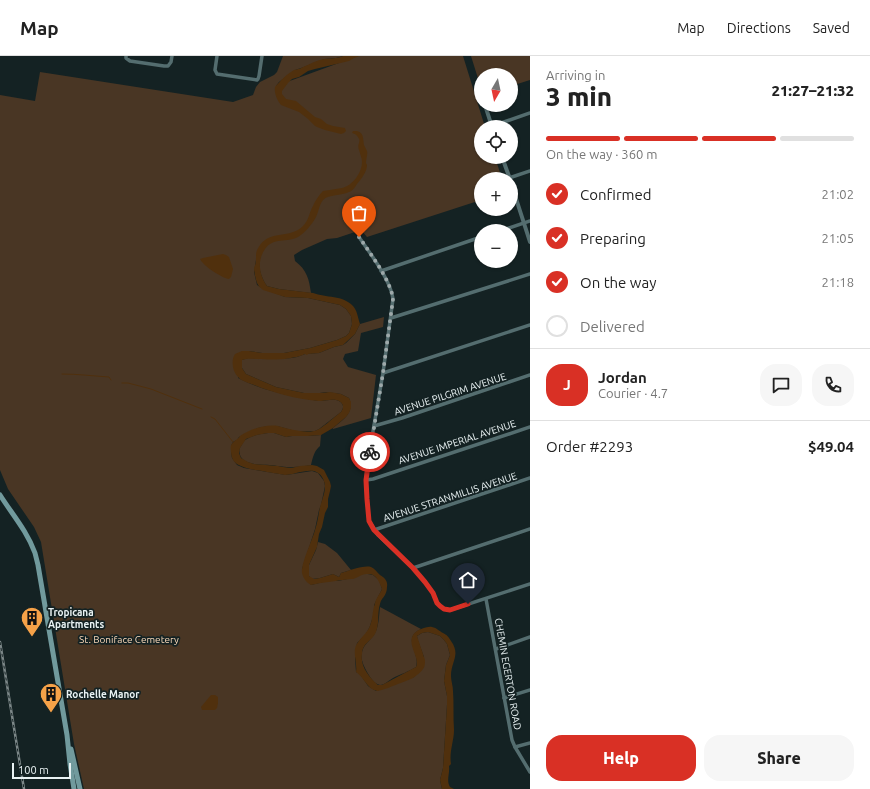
<!DOCTYPE html>
<meta charset="utf-8">
<style>
body{margin:0;font-family:Ubuntu,sans-serif;background:#f6f6f6;color:#222;height:100vh;display:flex;flex-direction:column;font-size:15px;white-space:nowrap}
*{box-sizing:border-box;margin:0}
p{font-size:13px;color:#767676}
.icon{flex:none;width:22px;height:22px;fill:none;stroke:currentColor;stroke-width:2;stroke-linecap:round;stroke-linejoin:round}
.map{position:relative;flex:1;overflow:hidden}
.panel{display:flex;flex-direction:column;background:#fff;width:340px}
.panel>*{flex:none}
.needle{width:26px;rotate:189deg}
.tools{position:absolute;left:474px;top:12px;display:grid;gap:8px}
.tools a{display:grid;place-items:center;width:44px;height:44px;border-radius:50%;background:#fff;box-shadow:0 1px 3px #0004;font-size:20px}
.scale{position:absolute;left:12px;bottom:10px;width:59px;box-sizing:border-box;padding-left:4px;border:2px solid #e9f2f3;border-top:0;font-size:11px;line-height:14px;white-space:nowrap;color:#e9f2f3;-webkit-text-stroke:3px #142223;paint-order:stroke}
.pin{position:absolute;display:grid;place-items:center;width:34px;height:34px;color:#fff;margin:-41px -17px;border-radius:50% 50% 50% 0;rotate:-45deg;box-shadow:0 0 4px #0007}
.pin .icon{rotate:45deg}
.courier{position:absolute;display:grid;place-items:center;width:40px;height:40px;margin:-20px;border:3px solid #d93025;border-radius:50%;background:#fff;color:#222;box-shadow:0 1px 5px #0007}
.overview em{font-style:normal;font-weight:800}
.overview div{display:flex;flex-direction:column-reverse}
.overview{display:flex;align-items:center;justify-content:space-between;height:68px;padding:0 16px}
h1{font-size:26px;font-weight:800;line-height:30px}
.bar{display:grid;grid-template-columns:repeat(4,1fr);gap:6px 4px;align-content:center;height:48px;padding:0 16px}
.bar i{height:5px;border-radius:3px;background:#e0e0e0}
.bar .current{background:#d93025}
.bar p{grid-column:span 4}
.line{display:flex;align-items:center;gap:10px;padding:0 16px;border-top:1px solid #e0e0e0}
.line div{flex:1}
.round{display:grid;place-items:center;flex:none;width:42px;height:42px;border-radius:16px;background:#f6f6f6}
ol{padding:0 16px;list-style:none}
li{display:flex;align-items:center;gap:12px;height:44px}
li p{margin-inline-start:auto}
li .icon{padding:4px;border-radius:50%;background:#d93025;color:#fff;stroke-width:4}
li:last-child{color:#767676}
li i{width:22px;height:22px;border:2px solid #e0e0e0;border-radius:50%}
.action{display:flex;gap:8px;margin-top:auto;padding:8px 16px}
.action a{flex:1;height:46px;border-radius:16px;background:#d93025;color:#fff;font-size:16px;font-weight:800;line-height:46px;text-align:center}
.action a+a{background:#f6f6f6;color:#222}
header{display:flex;align-items:center;gap:24px;box-sizing:border-box;height:56px;padding:0 20px;background:#fff;border-bottom:1px solid #e0e0e0}
header strong{font-size:19px}
nav{display:flex;gap:22px;margin-inline-start:auto;font-size:14px}
main{display:flex;flex:1;min-height:0}
.map>svg:first-child{display:block}
.green{fill:#493624}
.water{fill:#50300d}
.lines{fill:none;stroke-linecap:round;stroke-linejoin:round}
.stream{stroke:#50300d;stroke-width:1}
.minor{stroke:#546d6f;stroke-width:3.5}
.tertiary{stroke:#546d6f;stroke-width:4}
.secondary{stroke:#719a9d;stroke-width:5}
.rail-casing{stroke:#7d8889;stroke-width:2.5}
.rail{stroke:#142223;stroke-width:1;stroke-dasharray:3;stroke-linecap:butt}
.done{stroke:#9ea9aa;stroke-width:4;stroke-dasharray:0 7.2}
.route{stroke:#d93025;stroke-width:5}
.labels{text-anchor:middle;dominant-baseline:central;stroke-width:3.5;stroke-linejoin:round;paint-order:stroke}
.street-label{font-size:10px;fill:#e9f2f3;stroke:#142223}
.poi-label{font-size:10px;font-weight:bold;fill:#e9f2f3;stroke:#142223;text-anchor:start}
.park-label{font-size:10px;fill:#fddaba;stroke:#142223}
</style>
<header>
<strong>Map</strong>
<nav><a>Map</a><a>Directions</a><a>Saved</a></nav>
</header>
<main>
<div class="map">
<svg width="530" height="733" viewBox="0 0 530 733">
<rect width="100%" height="100%" fill="#142223"/>
<g class="green">
<path d="M283 0H343L336 2 325 3 316 6 304 11 295 14 279 26 276 30 358 0H463L485 71H481V101H495L502 123H481V144L367 181 361 174 337 182 327 183 302 194 294 199 295 205C307 214 309 223 311 237L279 233 267 230C261 222 257 209 261 200L256 204 254 216 257 229 262 232 285 241 308 242 340 249 346 253 351 260 352 268 349 277 346 280 337 284 310 292 284 297H262L249 295H242L238 322C257 332 277 337 297 341 304 342 311 344 318 345 324 345 334 342 339 345 344 348 344 352 341 356L319 373 315 375H295L277 370H269L258 372 239 381 237 384 233 386 231 390V397L232 402 237 409 244 412 286 419 312 415 318 417 324 425 325 430 321 449 319 454 315 473 302 513 311 529 327 525H338L347 523H351L362 518H368L373 519 379 524 382 533 374 549V557L370 570 366 578 357 587 355 602 356 616 360 618 368 630 376 635 414 621 424 601 418 585 417 580 422 577 428 576 440 580 444 584 447 588 450 599 446 609 444 625 447 640V649L443 712 440 724 442 733H84L74 688 41 486 34 471 8 433 0 414V39L35 45 40 16 233 46 253 39 256 31 260 26 274 19 277 16Z"/>
<path d="M471 0H530V24L511 30V19H481V32Z"/>
<path d="M384 261 383 271 361 277 358 295 345 298 343 303 348 311 376 319 371 362 333 373V372C343 364 355 357 349 342L341 338 326 336 320 337H304L276 331 246 318 242 312V304L248 302 277 303 292 302 297 301 305 298 319 297 334 291 343 289 346 287 355 278 360 268Z"/>
<path d="M268 377H274L286 381 292 380H308L321 379 320 390C314 395 313 401 311 409 305 410 299 411 293 411 288 412 283 410 277 410 268 408 244 411 240 399 239 395 239 393 241 390 243 387 244 384 247 383 253 379 261 378 268 377Z"/>
<path d="M318 486 325 488 337 497 351 514 341 517 339 521 333 518 320 522 312 523 309 520V509L316 494Z"/>
<path d="M380 551C394 558 407 566 421 573 401 582 421 597 416 611 408 616 401 618 393 622 389 624 385 629 380 629 374 628 370 621 367 616 364 610 360 603 362 596 364 587 373 583 376 575 379 568 379 559 380 551Z"/>
</g>
<g class="water">
<path d="M343 0H360L354 2 349 5 315 13 308 15 299 21 292 23 288 27 282 35V38L286 43 296 45 315 61 321 63 327 68 333 70 345 72 346 75 344 77 341 78 325 74 317 71 315 70 308 63 299 56 281 49C277 44 274 37 275 31 280 25 287 18 294 14 297 13 300 13 303 11 310 8 317 4 324 3 331 2 336 3 343 0Z"/>
<path d="M353 75C364 74 363 82 364 89 365 91 366 93 367 95 368 99 366 102 366 107 366 108 367 108 367 109 367 116 361 123 357 128 355 131 353 135 349 136 341 140 329 138 323 144 319 149 319 155 316 161 312 168 306 176 298 181 287 187 273 181 265 193 257 204 259 219 267 230L279 233 313 237C326 242 343 239 353 250 357 254 358 262 360 268L355 278 343 289 334 291 319 297 308 298 307 299 305 298C293 304 271 304 258 303 252 303 248 302 242 304V312L246 318 276 331 304 337H320L330 336 341 338 349 342 351 346V352L349 357 346 361 333 372 321 379 308 380H292L286 381 274 377H268L257 379 246 383 240 392 239 397 241 402 248 406 254 408 278 410 283 411 291 412 300 410 312 409 317 410 324 414 330 426 331 430 330 435 328 443V451L325 457 322 471 319 478 317 491 309 509V520L314 523 320 522 333 518 339 521 341 517C349 515 363 509 371 511 374 512 377 516 380 519 385 522 388 525 387 531 387 540 381 542 380 548 377 557 380 569 375 578 371 585 362 588 362 598 360 610 369 621 378 629H382L416 611C420 601 407 589 413 579 416 574 427 570 432 571 437 572 439 575 443 577 447 579 448 580 451 585 461 599 451 605 451 620 451 625 453 630 453 635 454 648 453 661 454 674 454 685 449 696 451 708L449 710C450 718 446 724 450 731L454 733H442L440 724 443 712 447 649V640L444 625 446 609 450 599 447 588 444 584 440 580 428 576 422 577 417 580 425 604C425 607 425 611 423 613 421 616 416 620 413 622 408 624 382 635 377 635 367 633 364 621 356 616 357 608 354 601 355 593 356 585 365 580 369 572 373 564 372 556 375 547 376 542 380 538 382 533 379 526 377 518 368 518 362 517 357 523 351 523 337 525 324 526 311 529 307 527 303 522 302 517 301 507 312 485 315 474 317 468 318 462 319 456 320 448 325 439 325 430 325 426 322 419 318 417 311 411 294 419 285 419 280 418 273 417 267 416 259 414 249 414 241 410 235 408 231 403 231 396 230 389 231 388 236 384 238 383 239 381 240 380 250 373 266 368 278 370 290 373 302 377 314 375 321 374 335 360 341 356 344 352 344 348 339 345 334 342 324 345 318 345 296 343 274 337 254 329 249 327 241 325 238 321 232 315 231 304 235 298L242 295H249L262 297H284L310 292 337 284 346 280 349 277 352 268 351 260 346 253 340 249 308 242 285 241 263 234C261 232 258 230 257 227 256 224 254 216 254 212 255 210 256 206 256 203 256 197 256 195 260 189 271 174 290 183 303 170 309 164 309 157 313 150 315 145 319 139 323 135 330 134 336 133 342 132 352 130 362 117 362 106 362 102 360 98 359 94 356 86 364 86 355 78L352 77Z"/>
<path d="M223 198 226 199 229 201 233 213 231 221 229 223C222 222 203 210 200 203L203 202Z"/>
<path d="M211 639H215L218 641V647L217 652 215 654H202L201 651Z"/>
</g>
<g class="lines">
<g class="stream">
<path d="M62 318C78 318 93 320 109 321L111 324"/>
<path d="M122 327H128L151 333 202 353"/>
<path d="M211 361 215 363 233 386"/>
</g>
<g class="minor">
<path d="M126 0V2L130 5 164 10H168L171 6 172 0"/>
<path d="M217 0 215 14 217 18 257 24 258 23 259 20 262 0"/>
<path d="M492 70 530 57"/>
<path d="M509 122 530 115"/>
<path d="M500 175 530 165"/>
<path d="M359 181C370 197 391 225 393 243L383 317 367 410 366 424 367 443 369 465 378 479 413 512 425 526 433 537 437 547 440 550 444 553 450 554 530 528"/>
<path d="M381 215 481 181"/>
<path d="M391 262 530 218"/>
<path d="M383 317 530 269"/>
<path d="M374 370 402 362 530 319"/>
<path d="M366 424 373 423 530 371"/>
<path d="M374 474 530 422"/>
<path d="M413 512 530 473"/>
<path d="M486 543 512 684 515 691 530 716"/>
<path d="M496 593 530 581"/>
<path d="M504 642 530 634"/>
<path d="M515 691 530 687"/>
</g>
<g class="tertiary">
<path d="M485 49 492 71"/>
<path d="M502 101 510 123"/>
<path d="M511 127 530 186"/>
</g>
<g class="secondary">
<path d="M0 439C12 458 27 475 35 497 36 501 37 505 38 509L67 679 70 708 74 733"/>
<path d="M71 693 80 733"/>
</g>
<g class="rail-casing">
<path id="rail" d="M0 586 24 733"/>
</g>
<use href="#rail" class="rail"/>
</g>
<g class="lines">
<path class="done" d="M359 181C370 197 391 225 393 243L383 317 370 396"/>
<path class="route" d="M370 396 366 424 367 443 369 465 374 474 413 512 425 526 433 537 437 547 440 550 444 553 450 554 468 548"/>
</g>
<defs>
<g id="building-pin" transform="scale(1.15)"><path d="M0 17L-7.5 6A9.5 9.5 0 1 1 7.5 6Z" fill="#f6a248" stroke="#142223"/><path d="M-4-6H4V6H1V3H-1V6H-4ZM-2.5-4.3h1.7v1.8h-1.7ZM.8-4.3h1.7v1.8H.8ZM-2.5-1h1.7V.8h-1.7ZM.8-1h1.7V.8H.8Z" fill="#111"/></g>
</defs>
<g fill-rule="evenodd">
<use href="#building-pin" x="32" y="562"/>
<use href="#building-pin" x="51" y="638"/>
</g>
<g class="labels">
<g class="street-label">
<text transform="translate(450 338) rotate(-18)">AVENUE PILGRIM AVENUE</text>
<text transform="translate(457 386) rotate(-18)">AVENUE IMPERIAL AVENUE</text>
<text transform="translate(450 441) rotate(-18)">AVENUE STRANMILLIS AVENUE</text>
<text transform="translate(508 618) rotate(80)">CHEMIN EGERTON ROAD</text>
</g>
<g class="poi-label">
<text x="48" y="556">Tropicana<tspan x="48" dy="12">Apartments</tspan></text>
<text x="66" y="638">Rochelle Manor</text>
</g>
<g class="park-label">
<text x="129" y="583">St. Boniface Cemetery</text>
</g>
</g>
</svg>
<div class="tools">
<a><svg class="needle" viewBox="-14 -14 28 28"><path d="M0-13l5 13h-10z" fill="#e53935"/><path d="M0 13l5-13h-10z" fill="#767676"/></svg></a>
<a><svg class="icon" aria-label="locate" viewBox="0 0 24 24"><circle cx="12" cy="12" r="6"/><path d="M12 2v4M12 18v4M2 12h4M18 12h4"/></svg></a>
<a>+</a>
<a>−</a>
</div>
<div class="scale">100 m</div>
<div class="pin" style="left:359px;top:181px;background:#ea580c"><svg class="icon" aria-label="bag" viewBox="0 0 24 24"><path d="M5 8h14l-1 12H6zM9 8a3 3 0 0 1 6 0"/></svg></div>
<div class="pin" style="left:468px;top:548px;background:#1f2937"><svg class="icon" aria-label="home" viewBox="0 0 24 24"><path d="M3 11l9-7 9 7M6 9v11h12V9"/></svg></div>
<div class="courier" style="left:370px;top:396px"><svg class="icon" aria-label="bike" viewBox="0 0 24 24"><circle cx="6" cy="16" r="4"/><circle cx="18" cy="16" r="4"/><path d="M6 16l4-8h5l3 8M10 8l3 8H6M13 5h3"/></svg></div>
</div>
<section class="panel">
<div class="overview"><div><h1>3 min</h1><p>Arriving in</p></div><em>21:27–21:32</em></div>
<div class="bar"><i class="current"></i><i class="current"></i><i class="current"></i><i></i><p>On the way · 360 m</p></div>
<ol>
<li><svg class="icon" aria-label="check" viewBox="0 0 24 24"><path d="M5 12l5 5 9-10"/></svg>Confirmed<p>21:02</p></li>
<li><svg class="icon" aria-label="check" viewBox="0 0 24 24"><path d="M5 12l5 5 9-10"/></svg>Preparing<p>21:05</p></li>
<li><svg class="icon" aria-label="check" viewBox="0 0 24 24"><path d="M5 12l5 5 9-10"/></svg>On the way<p>21:18</p></li>
<li><i></i>Delivered</li>
</ol>
<div class="line" style="height:72px"><b class="round" style="background:#d93025;color:#fff">J</b><div><b>Jordan</b><p>Courier · 4.7</p></div><a class="round"><svg class="icon" aria-label="chat" viewBox="0 0 24 24"><path d="M4 5h16v11H9l-5 4z"/></svg></a><a class="round"><svg class="icon" aria-label="phone" viewBox="0 0 24 24"><path d="M5 4h4l2 5-3 2q2 4 5 5l2-3 5 2v4C11 20 4 13 5 4z"/></svg></a></div>
<div class="line" style="height:52px"><div>Order #2293</div><b>$49.04</b></div>
<div class="action"><a>Help</a><a>Share</a></div>
</section>
</main>
